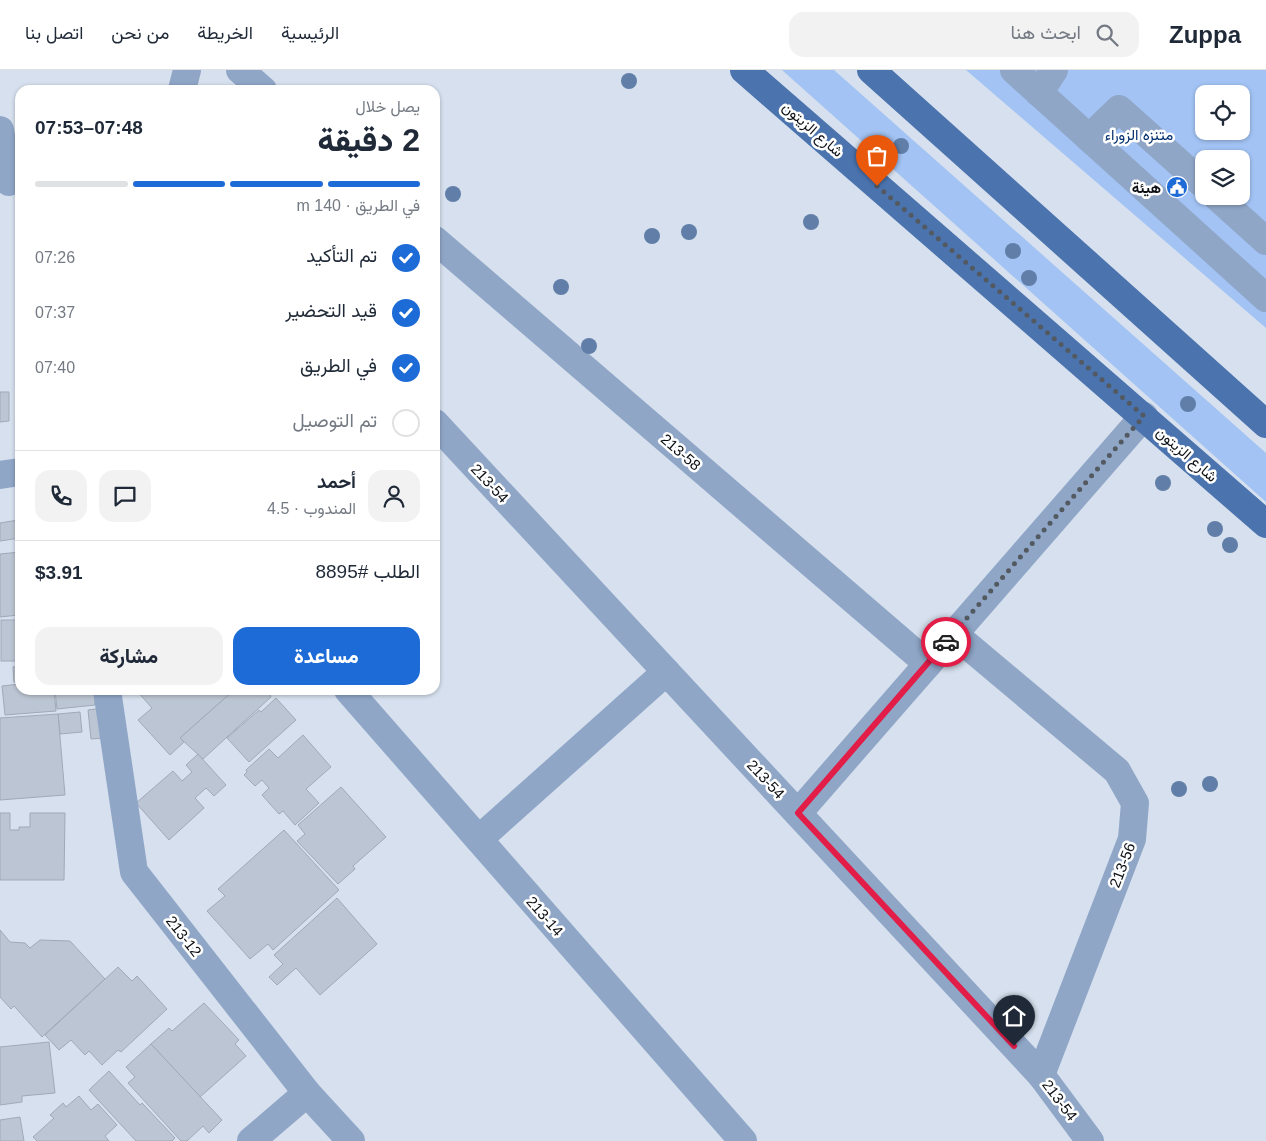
<!DOCTYPE html>
<html lang="ar">
<meta charset="utf-8">
<style>
body{margin:0;font-family:Helvetica,Vazirmatn,sans-serif;background:#f2f2f3;color:#1f2937;direction:rtl;height:100vh;display:flex;flex-direction:column;font-size:19px;white-space:nowrap}
*{box-sizing:border-box;margin:0}
p{font-size:16px;color:#747a83}
.icon{flex:none;width:28px;height:28px;fill:none;stroke:currentColor;stroke-width:2;stroke-linecap:round;stroke-linejoin:round}
.map{position:relative;flex:1;overflow:hidden;direction:ltr}
.drawer{position:absolute;left:15px;top:15px;width:425px;height:610px;display:flex;flex-direction:column;background:#fff;border-radius:15px;box-shadow:0 1px 4px #0004;direction:rtl}
.drawer>*{flex:none}
.fabs{position:absolute;left:1195px;top:15px;display:grid;gap:10px}
.fabs a{display:grid;place-items:center;width:55px;height:55px;border-radius:10px;background:#fff;box-shadow:0 1px 4px #0004;font-size:25px}
.pin{position:absolute;display:grid;place-items:center;width:42px;height:42px;color:#fff;margin:-51px -21px;border-radius:50% 50% 50% 0;rotate:-45deg;box-shadow:0 0 5px #0007}
.pin .icon{rotate:45deg}
.courier{position:absolute;display:grid;place-items:center;width:50px;height:50px;margin:-25px;border:4px solid #e11d48;border-radius:50%;background:#fff;color:#222;box-shadow:0 1px 6px #0007}
.summary em{font-style:normal;font-weight:800}
.summary div{display:flex;flex-direction:column-reverse}
.summary{display:flex;align-items:center;justify-content:space-between;height:85px;padding:0 20px}
h1{font-size:32px;font-weight:800;line-height:38px}
.bar{display:grid;grid-template-columns:repeat(4,1fr);gap:8px 5px;align-content:center;height:60px;padding:0 20px}
.bar i{height:6px;border-radius:4px;background:#e0e1e3}
.bar .on{background:#1d6bd6}
.bar p{grid-column:span 4}
.line{display:flex;align-items:center;gap:12px;padding:0 20px;border-top:1px solid #e0e1e3}
.line div{flex:1}
.round{display:grid;place-items:center;flex:none;width:52px;height:52px;border-radius:15px;background:#f2f2f3}
ol{padding:0 20px;list-style:none}
li{display:flex;align-items:center;gap:15px;height:55px}
li p{margin-inline-start:auto}
li .icon{padding:5px;border-radius:50%;background:#1d6bd6;color:#fff;stroke-width:4}
li:last-child{color:#747a83}
li i{width:28px;height:28px;border:2px solid #e0e1e3;border-radius:50%}
.primary-button{display:flex;gap:10px;margin-top:auto;padding:10px 20px}
.primary-button a{flex:1;height:58px;border-radius:15px;background:#1d6bd6;color:#fff;font-size:20px;font-weight:800;line-height:58px;text-align:center}
.primary-button a+a{background:#f2f2f3;color:#1f2937}
header{display:flex;align-items:center;gap:30px;box-sizing:border-box;height:70px;padding:0 25px;background:#fff;border-bottom:1px solid #e0e1e3}
header strong{font-size:24px}
nav{display:flex;gap:28px;margin-inline-start:auto;font-size:18px}
.search{width:350px;height:45px;background:#f2f2f3;display:flex;align-items:center;gap:12px;box-sizing:border-box;padding:0 18px;border-radius:15px;color:#747a83;font-size:19px}
.map>svg:first-child{display:block}
.green{fill:#a2c3f4;fill-rule:evenodd}
.building{fill:#bcc5d3;stroke:#a0aab7}
.lines{fill:none;stroke-linecap:round;stroke-linejoin:round}
.minor{stroke:#8fa6c7;stroke-width:28}
.major{stroke:#4b73ae;stroke-width:28}
.tree{fill:#607ea7}
.done{stroke:#535960;stroke-width:5;stroke-dasharray:0 9}
.route{stroke:#e11d48;stroke-width:6}
.labels{text-anchor:middle;dominant-baseline:central;stroke-width:5;stroke-linejoin:round;paint-order:stroke}
.street-label{font-size:15px;fill:#0c1014;stroke:#fff}
.park-label{font-size:15px;fill:#002d6d;stroke:#fff}
.poi-label{font-size:15px;font-weight:bold;fill:#0c1014;stroke:#fff;text-anchor:end}
</style>
<header>
<strong>Zuppa</strong>
<div class="search"><svg class="icon" aria-label="search" viewBox="0 0 24 24"><circle cx="10" cy="10" r="6"/><path d="M15 15l6 6"/></svg>ابحث هنا</div>
<nav><a>الرئيسية</a><a>الخريطة</a><a>من نحن</a><a>اتصل بنا</a></nav>
</header>
<div class="map">
<svg width="1266" height="1071" viewBox="0 0 1266 1071">
<rect width="100%" height="100%" fill="#d6e0ee"/>
<g class="green">
<path d="M782 0H834L1266 383V432Z"/>
<path d="M966 0H1266V258ZM1204 24H1241V61H1204ZM1204 89H1241V126H1204Z"/>
</g>
<g class="building">
<path d="M0 322H9V351L0 352Z"/>
<path d="M20 446V468L0 471V453L18 450V447Z"/>
<path d="M20 482V531H17L19 545 0 547V484Z"/>
<rect x="1" y="550" width="19" height="41"/>
<path d="M20 596V612H14L13 597Z"/>
<path d="M20 614V620H54L56 641 5 645 2 616Z"/>
<path d="M55 620H94L95 635 57 639Z"/>
<path d="M136 620H234L180 668 184 672 170 685 138 650 152 638Z"/>
<path d="M234 620H268L271 627 203 689 180 668Z"/>
<path d="M276 628 296 650 249 692 227 668 259 640 261 642Z"/>
<path d="M103 638 105 668 91 669 88 640Z"/>
<path d="M80 642 82 662 60 664 58 644Z"/>
<path d="M58 644 65 725 0 730V648Z"/>
<path d="M303 665 331 697 306 719 319 733 295 755 283 741 279 744 262 725 269 718 262 710 255 716 244 705 247 702 246 700 269 679 278 688Z"/>
<path d="M198 684 226 715 214 726 206 718 195 728 204 738 169 770 136 733 173 701 182 711 192 702 186 695Z"/>
<path d="M341 717 386 767 353 796 355 799 338 814 297 771 305 764 298 755Z"/>
<path d="M0 743H10V760H19V757H30V743H65L64 810H0Z"/>
<path d="M284 760 339 820 273 880 268 874 250 889 207 841 225 826 218 819Z"/>
<path d="M337 828 377 874 320 925 296 898 277 915 269 907 283 894 274 885Z"/>
<path d="M0 860 10 872 25 873 30 878 40 870 70 871 105 909 42 967 14 936 11 939 0 927Z"/>
<path d="M118 897 132 911 137 906 167 939 121 982 118 980 102 995 89 981 85 985 71 970 59 980 45 965Z"/>
<path d="M204 933 239 970 235 974 246 986 200 1027 151 974 169 958 172 961Z"/>
<path d="M49 972 55 1023 22 1026V1032L0 1035V977Z"/>
<path d="M151 974 222 1050 209 1063 203 1056 187 1071H181L128 1013 135 1007 126 997Z"/>
<path d="M109 1001 140 1035 142 1033 175 1068 172 1071H136L89 1020Z"/>
<path d="M79 1026 91 1040 98 1034 117 1055 105 1066 109 1071H37L33 1067 54 1048 50 1045 63 1033 66 1037Z"/>
<path d="M20 1047 24 1071H0V1050Z"/>
</g>
<g class="lines">
<g class="minor">
<path d="M240 0 263 20"/>
<path d="M1014 0 1266 228"/>
<path d="M182 20 187 0"/>
<path d="M1039 23 1054 0"/>
<path d="M0 60 9 112"/>
<path d="M1089 68 1119 39 1204 115"/>
<path d="M1216 126 1266 171"/>
<path d="M435 170 928 594"/>
<path d="M435 353 1041 1005 1090 1071"/>
<path d="M0 405 20 402"/>
<path d="M954 564 1117 701 1135 733 1132 769 1041 1005"/>
<path d="M107 620 134 802 307 1023 351 1071"/>
<path d="M348 620 743 1071"/>
<path d="M798 743 1144 346"/>
<path d="M479 769 666 602"/>
<path d="M251 1071 307 1023"/>
</g>
<g class="major">
<path d="M744 0 1266 454"/>
<path d="M871 0 1266 354"/>
</g>
</g>
<g class="tree">
<circle cx="629" cy="11" r="8"/>
<circle cx="901" cy="76" r="8"/>
<circle cx="453" cy="124" r="8"/>
<circle cx="811" cy="152" r="8"/>
<circle cx="689" cy="162" r="8"/>
<circle cx="652" cy="166" r="8"/>
<circle cx="1013" cy="181" r="8"/>
<circle cx="1029" cy="208" r="8"/>
<circle cx="561" cy="217" r="8"/>
<circle cx="589" cy="276" r="8"/>
<circle cx="1188" cy="334" r="8"/>
<circle cx="1163" cy="413" r="8"/>
<circle cx="1215" cy="459" r="8"/>
<circle cx="1230" cy="475" r="8"/>
<circle cx="1210" cy="714" r="8"/>
<circle cx="1179" cy="719" r="8"/>
</g>
<g class="lines">
<path class="done" d="M877 116 1144 346 946 572"/>
<path class="route" d="M946 572 798 743 1014 976"/>
</g>
<defs>
<g id="civic-disc" transform="scale(1.125)"><circle r="9.5" fill="#1d6bd6" stroke="#fff"/><path d="M-.6-6.5H3V-4.5H.6V-3L4-1V1h2V6H-6V1h2V-1L-.6-3ZM-1.2 2.5V6h2.4V2.5Z" fill="#fff"/></g>
</defs>
<g fill-rule="evenodd">
<use href="#civic-disc" x="1177" y="117"/>
</g>
<g class="labels">
<g class="street-label">
<text transform="translate(813 59) rotate(41)">شارع الزيتون</text>
<text transform="translate(681 382) rotate(41)">213-58</text>
<text transform="translate(1187 384) rotate(41)">شارع الزيتون</text>
<text transform="translate(490 413) rotate(47)">213-54</text>
<text transform="translate(766 709) rotate(47)">213-54</text>
<text transform="translate(1122 795) rotate(-69)">213-56</text>
<text transform="translate(545 846) rotate(49)">213-14</text>
<text transform="translate(184 866) rotate(52)">213-12</text>
<text transform="translate(1060 1030) rotate(53)">213-54</text>
</g>
<g class="park-label">
<text x="1139" y="64">متنزه الزوراء</text>
</g>
<g class="poi-label">
<text x="1161" y="117">هيئة</text>
</g>
</g>
</svg>
<div class="fabs">
<a><svg class="icon" aria-label="locate" viewBox="0 0 24 24"><circle cx="12" cy="12" r="6"/><path d="M12 2v4M12 18v4M2 12h4M18 12h4"/></svg></a>
<a><svg class="icon" aria-label="layers" viewBox="0 0 24 24"><path d="M12 4l9 5-9 5-9-5zM3 14l9 5 9-5"/></svg></a>
</div>
<div class="pin" style="left:877px;top:116px;background:#ea580c"><svg class="icon" aria-label="bag" viewBox="0 0 24 24"><path d="M5 8h14l-1 12H6zM9 8a3 3 0 0 1 6 0"/></svg></div>
<div class="pin" style="left:1014px;top:976px;background:#1f2937"><svg class="icon" aria-label="home" viewBox="0 0 24 24"><path d="M3 11l9-7 9 7M6 9v11h12V9"/></svg></div>
<div class="courier" style="left:946px;top:572px"><svg class="icon" aria-label="car" viewBox="0 0 24 24"><path d="M5 17H2v-5l4-1 3-4h7l3 4 3 1v5h-3M9 17h6M6 11h13"/><circle cx="7" cy="17" r="2"/><circle cx="17" cy="17" r="2"/></svg></div>
<section class="drawer">
<div class="summary"><div><h1>2 دقيقة</h1><p>يصل خلال</p></div><em>07:48–07:53</em></div>
<div class="bar"><i class="on"></i><i class="on"></i><i class="on"></i><i></i><p>في الطريق · 140 m</p></div>
<ol>
<li><svg class="icon" aria-label="check" viewBox="0 0 24 24"><path d="M5 12l5 5 9-10"/></svg>تم التأكيد<p>07:26</p></li>
<li><svg class="icon" aria-label="check" viewBox="0 0 24 24"><path d="M5 12l5 5 9-10"/></svg>قيد التحضير<p>07:37</p></li>
<li><svg class="icon" aria-label="check" viewBox="0 0 24 24"><path d="M5 12l5 5 9-10"/></svg>في الطريق<p>07:40</p></li>
<li><i></i>تم التوصيل</li>
</ol>
<div class="line" style="height:90px"><a class="round"><svg class="icon" aria-label="person" viewBox="0 0 24 24"><circle cx="12" cy="8" r="4"/><path d="M4 21q1-7 8-7t8 7"/></svg></a><div><b>أحمد</b><p>المندوب · 4.5</p></div><a class="round"><svg class="icon" aria-label="chat" viewBox="0 0 24 24"><path d="M4 5h16v11H9l-5 4z"/></svg></a><a class="round"><svg class="icon" aria-label="phone" viewBox="0 0 24 24"><path d="M5 4h4l2 5-3 2q2 4 5 5l2-3 5 2v4C11 20 4 13 5 4z"/></svg></a></div>
<div class="line" style="height:65px"><div>الطلب #8895</div><b>$3.91</b></div>
<div class="primary-button"><a>مساعدة</a><a>مشاركة</a></div>
</section>
</div>
